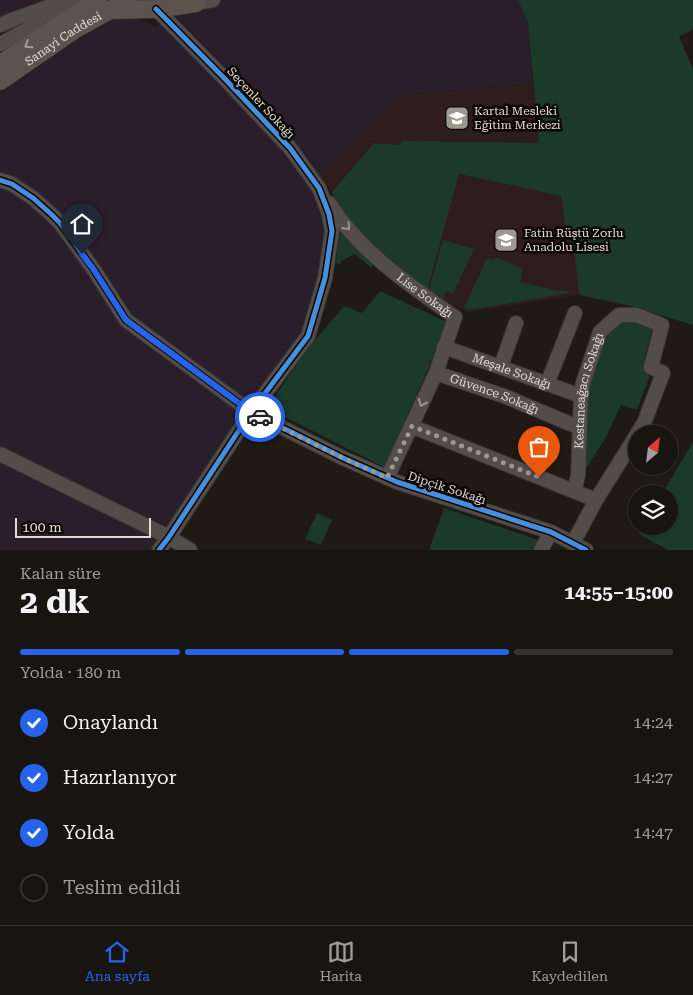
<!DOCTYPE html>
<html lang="tr">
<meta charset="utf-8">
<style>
body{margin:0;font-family:"Roboto Serif",serif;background:#211d18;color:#f1f3f6;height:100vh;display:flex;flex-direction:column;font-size:19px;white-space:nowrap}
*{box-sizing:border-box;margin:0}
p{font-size:16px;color:#9f9e9e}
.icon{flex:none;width:28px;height:28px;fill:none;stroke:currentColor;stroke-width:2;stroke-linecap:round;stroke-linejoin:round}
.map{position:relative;height:550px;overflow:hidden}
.details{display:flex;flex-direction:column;background:#18140f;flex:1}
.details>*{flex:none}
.needle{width:32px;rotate:28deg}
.tools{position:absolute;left:628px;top:425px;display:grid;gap:10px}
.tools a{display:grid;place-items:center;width:50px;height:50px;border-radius:50%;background:#18140f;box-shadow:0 1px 4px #0004,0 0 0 1px #36332f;font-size:25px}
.scale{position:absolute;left:15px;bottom:12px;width:136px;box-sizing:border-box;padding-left:5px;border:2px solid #e2dad2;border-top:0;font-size:14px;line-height:18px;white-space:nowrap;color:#e2dad2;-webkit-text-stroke:4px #0b0703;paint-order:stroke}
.pin{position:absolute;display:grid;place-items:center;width:42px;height:42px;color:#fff;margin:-51px -21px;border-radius:50% 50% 50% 0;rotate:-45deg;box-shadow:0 0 5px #0007}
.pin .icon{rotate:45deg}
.courier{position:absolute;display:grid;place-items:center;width:50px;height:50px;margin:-25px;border:4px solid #2563eb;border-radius:50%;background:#fff;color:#222;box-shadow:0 1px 6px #0007}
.head em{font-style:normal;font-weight:700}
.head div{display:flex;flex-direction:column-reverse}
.head{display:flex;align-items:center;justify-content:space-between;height:85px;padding:0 20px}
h1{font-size:32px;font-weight:700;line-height:38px}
.bar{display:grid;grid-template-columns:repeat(4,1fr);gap:8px 5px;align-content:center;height:60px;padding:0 20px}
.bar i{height:6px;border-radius:4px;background:#36332f}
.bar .active{background:#2563eb}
.bar p{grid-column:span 4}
ol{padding:0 20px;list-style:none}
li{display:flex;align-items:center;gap:15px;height:55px}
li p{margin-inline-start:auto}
li .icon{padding:5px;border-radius:50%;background:#2563eb;color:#fff;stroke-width:4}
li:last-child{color:#9f9e9e}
li i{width:28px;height:28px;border:2px solid #36332f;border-radius:50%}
.tab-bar{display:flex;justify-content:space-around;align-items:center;height:70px;border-top:1px solid #36332f;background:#18140f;font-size:14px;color:#9f9e9e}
.tab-bar a{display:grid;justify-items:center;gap:2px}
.tab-bar .active{color:#2563eb}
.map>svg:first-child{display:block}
.industrial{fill:#2a1e2a}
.education{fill:#2f1d1e}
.green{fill:#1b3a29}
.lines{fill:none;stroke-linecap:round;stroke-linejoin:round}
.minor-casing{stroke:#393430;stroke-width:16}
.major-casing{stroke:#393430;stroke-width:19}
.minor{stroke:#524d48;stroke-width:14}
.major{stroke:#5d534e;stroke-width:18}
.cycleway-casing{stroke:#0b0703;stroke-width:8}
.cycleway{stroke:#468fdf;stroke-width:5}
.oneway{stroke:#a69d97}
.oneway2{stroke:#9a948d}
.done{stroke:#9e9790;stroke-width:5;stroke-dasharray:0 9}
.route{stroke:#2563eb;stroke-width:6}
.labels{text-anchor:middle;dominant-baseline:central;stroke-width:5;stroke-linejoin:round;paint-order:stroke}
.street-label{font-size:12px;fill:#e2dad2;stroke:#0b0703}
.poi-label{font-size:12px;fill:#e2dad2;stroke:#0b0703;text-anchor:start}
</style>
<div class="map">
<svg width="693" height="550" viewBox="0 0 693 550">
<rect width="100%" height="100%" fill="#201a14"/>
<g class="industrial">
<path d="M0 0H44L0 17Z"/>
<path d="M185 0H518L528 23 533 84 402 95 320 175 309 183 331 229 303 333 155 550H0V85L71 39 126 11 155 27 186 4Z"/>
</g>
<g class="education">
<path d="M533 84 539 143 402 141 399 145 374 143 332 192 320 175 402 95Z"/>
<path d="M459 174 562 196 565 224 575 257 579 295 467 312 427 291Z"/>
</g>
<g class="green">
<path d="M518 0H693V30L679 36 693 69V325L631 306 579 295 575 257 565 224 561 196 459 174 427 291 384 258 355 227 333 198 332 192 374 143 399 145 402 141 539 143 528 23Z"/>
<path d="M343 234 373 265 371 268 355 254 341 261V264L336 263 339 235Z"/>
<path d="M443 240 474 249 453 294 446 291 443 298 429 290Z"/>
<path d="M495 257 522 268 520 282 555 290 569 291V293L470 310 464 308 487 258 494 260Z"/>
<path d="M380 291 449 323 384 467 271 410V402L311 345 344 306 362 313Z"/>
<path d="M618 320 654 324 644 359 649 378 637 410 621 405 606 437 583 473 584 396 602 335Z"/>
<path d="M693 442V550H668L639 534 643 526H669V494H662Z"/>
<path d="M444 508 541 541 536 550H429Z"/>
<path d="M317 513 332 520 321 545 305 539Z"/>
</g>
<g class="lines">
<g class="minor-casing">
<g id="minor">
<path d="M196 3 213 0"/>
<path d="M156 9 225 79 290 148 319 188 329 214 332 231 325 278 308 336 251 412 169 537 159 550"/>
<path d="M0 25 17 18 68 0"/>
<path d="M0 44 32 27 67 10 81 0"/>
<path d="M0 180 12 184 33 198 51 214 60 223 94 270 126 320 251 412 343 458 397 482 551 532 586 550"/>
<path id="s1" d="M329 203C359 251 409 285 455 317L436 373 387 478"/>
<path id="s2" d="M444 347C490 363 535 380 581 396"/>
<path d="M501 366 516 323"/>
<path id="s3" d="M436 373 504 396 580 428"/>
<path d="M547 384 575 313"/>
<path d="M411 426 596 500"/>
<path d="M0 454 169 537 190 550"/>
<path id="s4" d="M574 491 578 476 581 396 583 383 600 332 619 315H636L662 325 651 367 663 373 644 423 637 434"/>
<path d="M573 543 596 500 636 436"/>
<path d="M541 550 551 532"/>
</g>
</g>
<g class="major-casing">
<g id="major">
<path d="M112 10 156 9 196 3"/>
<path d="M0 64 98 0"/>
<path id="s5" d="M0 81 74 30 128 0"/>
</g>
</g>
<use href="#minor" class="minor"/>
<use href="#major" class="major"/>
<g class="cycleway-casing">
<g id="cycleway">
<path d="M156 9 225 79 290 148 319 188 329 214 332 231 325 278 308 336 251 412 169 537 159 550"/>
<path d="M0 180 12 184 33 198 51 214 60 223 94 270 126 320 251 412 343 458 397 482 551 532 586 550"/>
</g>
</g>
<use href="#cycleway" class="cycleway"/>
</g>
<defs><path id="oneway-chevron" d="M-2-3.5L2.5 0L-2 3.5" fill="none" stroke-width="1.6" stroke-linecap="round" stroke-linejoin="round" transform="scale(1.25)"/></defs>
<use class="oneway" href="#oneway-chevron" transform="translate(28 45) rotate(147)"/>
<g class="oneway2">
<use href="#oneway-chevron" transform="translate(347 227) rotate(48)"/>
<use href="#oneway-chevron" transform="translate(422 403) rotate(114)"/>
</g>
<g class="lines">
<path class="done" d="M260 417 343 458 387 478 412 426 539 477"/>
<path class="route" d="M82 254 94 270 126 320 251 412 260 417"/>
</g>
<defs>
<g id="school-square" transform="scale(1.25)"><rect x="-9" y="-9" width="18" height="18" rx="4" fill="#9e9790" stroke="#0b0703"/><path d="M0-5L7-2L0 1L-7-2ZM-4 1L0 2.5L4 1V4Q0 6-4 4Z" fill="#fff"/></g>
</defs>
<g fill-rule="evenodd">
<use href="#school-square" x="457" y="118"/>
<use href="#school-square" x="506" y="240"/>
</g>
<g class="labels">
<g class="street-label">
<text stroke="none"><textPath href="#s5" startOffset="76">Sanayi Caddesi</textPath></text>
<text transform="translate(261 103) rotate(47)">Seçenler Sokağı</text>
<text stroke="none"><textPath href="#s1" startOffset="134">Lise Sokağı</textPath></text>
<text stroke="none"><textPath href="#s2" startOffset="72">Meşale Sokağı</textPath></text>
<text stroke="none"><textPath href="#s4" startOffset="102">Kestaneağacı Sokağı</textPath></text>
<text stroke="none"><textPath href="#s3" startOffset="62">Güvence Sokağı</textPath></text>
<text transform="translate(447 488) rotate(18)">Dipçik Sokağı</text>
</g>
<g class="poi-label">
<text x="474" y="111">Kartal Mesleki<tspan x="474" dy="14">Eğitim Merkezi</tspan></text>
<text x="524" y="233">Fatin Rüştü Zorlu<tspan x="524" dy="14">Anadolu Lisesi</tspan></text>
</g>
</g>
</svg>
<div class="tools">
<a><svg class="needle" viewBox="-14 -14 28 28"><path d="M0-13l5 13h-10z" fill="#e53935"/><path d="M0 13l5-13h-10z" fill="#9f9e9e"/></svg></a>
<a><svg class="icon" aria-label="layers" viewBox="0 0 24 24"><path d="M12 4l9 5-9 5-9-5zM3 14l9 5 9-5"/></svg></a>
</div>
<div class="scale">100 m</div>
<div class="pin" style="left:539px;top:477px;background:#ea580c"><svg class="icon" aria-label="bag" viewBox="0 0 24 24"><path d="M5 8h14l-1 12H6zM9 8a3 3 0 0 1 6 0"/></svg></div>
<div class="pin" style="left:82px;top:254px;background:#1f2937"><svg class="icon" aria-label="home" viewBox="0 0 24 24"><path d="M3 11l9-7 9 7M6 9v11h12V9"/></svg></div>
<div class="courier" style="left:260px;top:417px"><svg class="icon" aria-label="car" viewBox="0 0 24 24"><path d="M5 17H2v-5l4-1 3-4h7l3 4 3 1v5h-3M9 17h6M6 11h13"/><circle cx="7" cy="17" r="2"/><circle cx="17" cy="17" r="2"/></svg></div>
</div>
<section class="details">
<div class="head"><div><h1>2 dk</h1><p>Kalan süre</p></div><em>14:55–15:00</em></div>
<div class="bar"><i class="active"></i><i class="active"></i><i class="active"></i><i></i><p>Yolda · 180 m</p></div>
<ol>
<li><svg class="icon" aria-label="check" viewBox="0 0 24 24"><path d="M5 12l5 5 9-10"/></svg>Onaylandı<p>14:24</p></li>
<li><svg class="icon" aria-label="check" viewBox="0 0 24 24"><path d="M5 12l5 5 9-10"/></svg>Hazırlanıyor<p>14:27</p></li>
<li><svg class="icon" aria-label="check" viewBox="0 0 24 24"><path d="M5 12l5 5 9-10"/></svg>Yolda<p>14:47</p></li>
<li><i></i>Teslim edildi</li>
</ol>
</section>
<nav class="tab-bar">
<a class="active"><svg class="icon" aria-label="home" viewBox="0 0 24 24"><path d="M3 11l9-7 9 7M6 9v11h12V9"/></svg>Ana sayfa</a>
<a><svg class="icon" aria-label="map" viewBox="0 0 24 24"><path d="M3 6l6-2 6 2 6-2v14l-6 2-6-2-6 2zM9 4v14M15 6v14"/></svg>Harita</a>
<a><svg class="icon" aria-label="saved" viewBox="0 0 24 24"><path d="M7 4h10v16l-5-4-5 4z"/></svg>Kaydedilen</a>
</nav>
